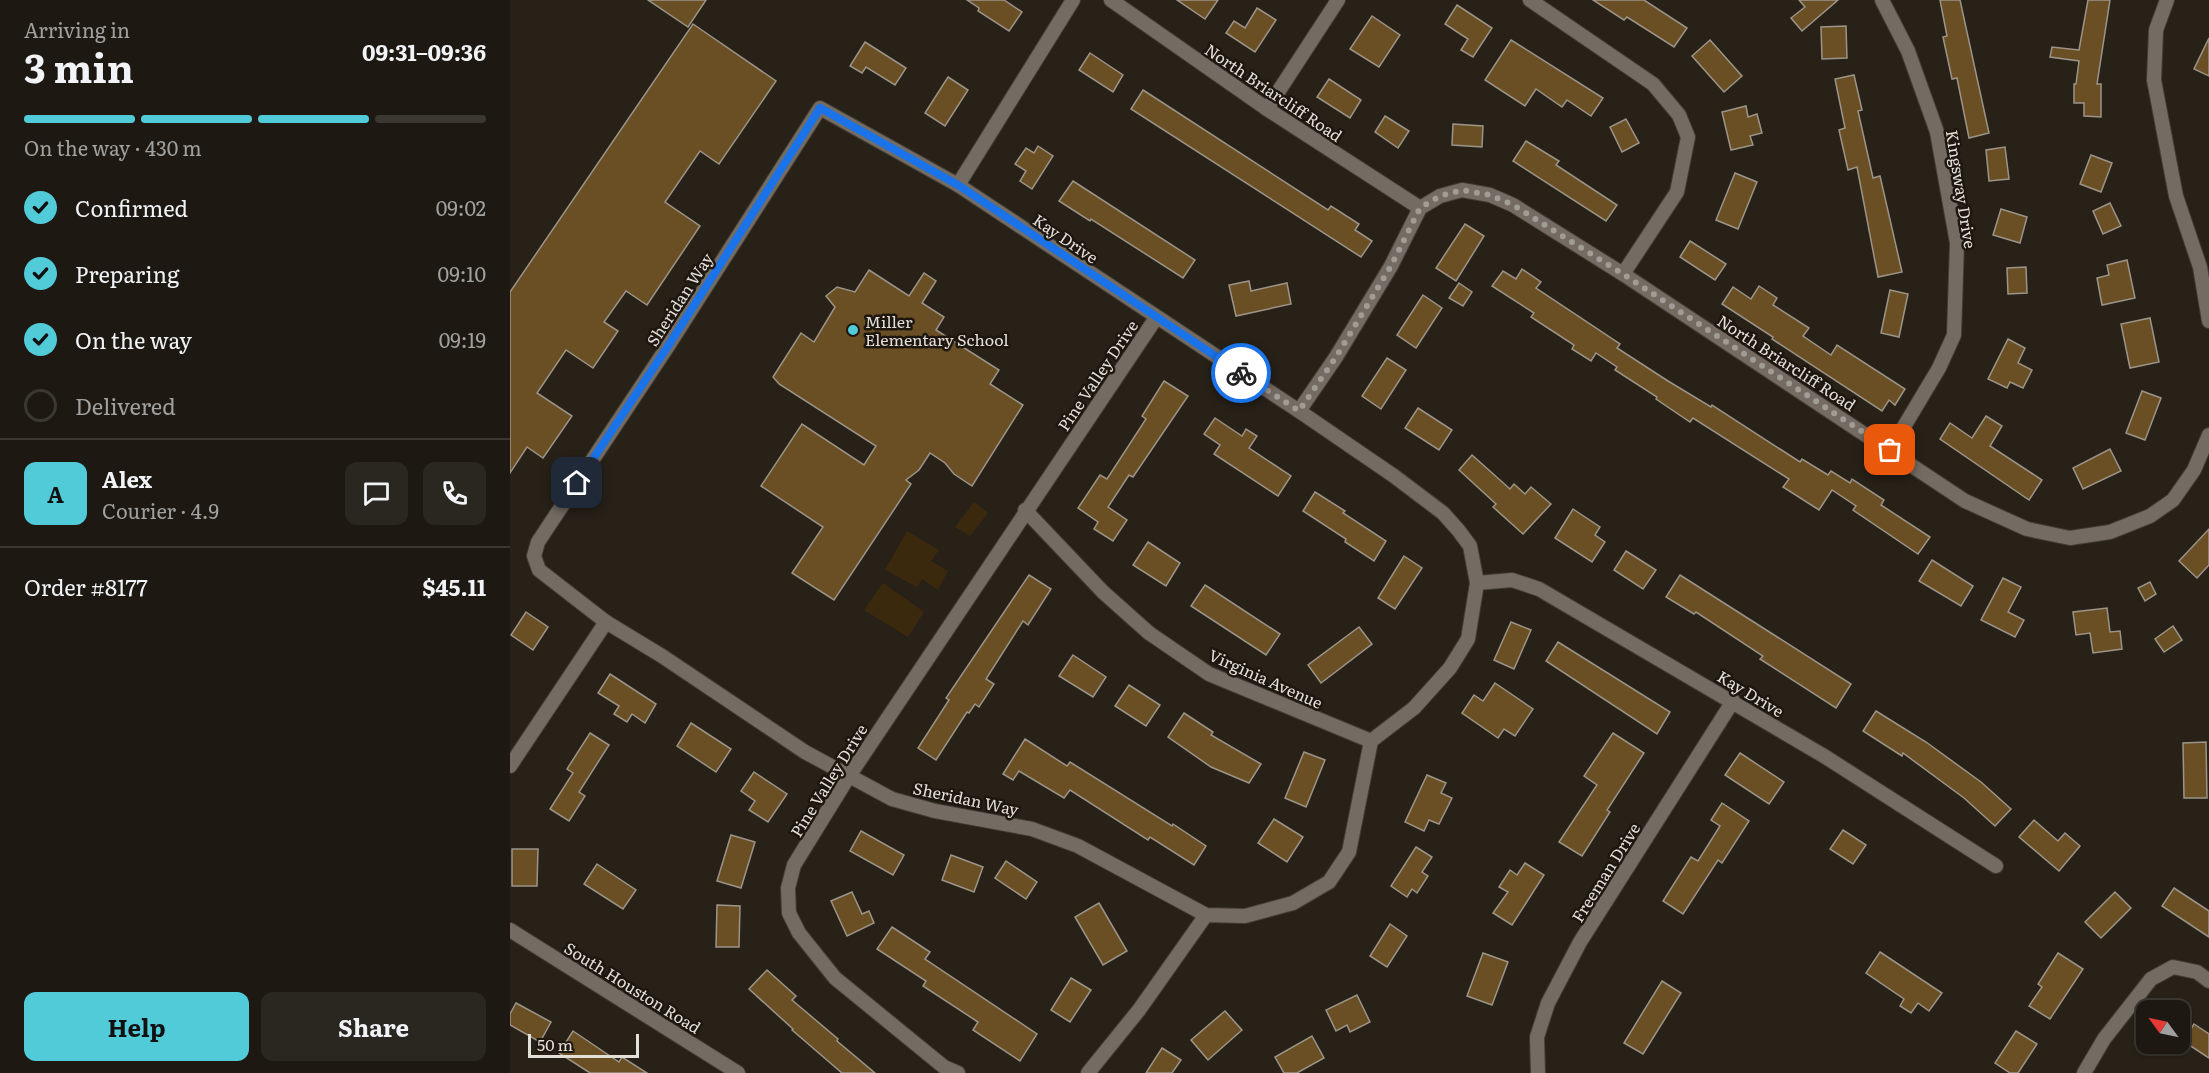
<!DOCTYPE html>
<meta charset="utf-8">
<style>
body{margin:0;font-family:Literata,serif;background:#2a2620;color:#f1f3f6;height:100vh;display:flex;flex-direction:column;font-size:22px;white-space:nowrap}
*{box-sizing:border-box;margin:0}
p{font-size:20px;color:#a0a09f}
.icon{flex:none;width:33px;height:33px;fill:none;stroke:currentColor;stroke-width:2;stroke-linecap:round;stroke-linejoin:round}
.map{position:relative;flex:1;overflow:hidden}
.drawer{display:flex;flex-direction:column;background:#1d1912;width:510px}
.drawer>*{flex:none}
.needle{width:39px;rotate:303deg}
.buttons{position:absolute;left:1626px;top:1000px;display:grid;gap:12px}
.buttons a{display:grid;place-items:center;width:54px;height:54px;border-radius:12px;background:#1d1912;box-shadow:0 2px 4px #0004,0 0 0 2px #3b3832;font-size:30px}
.scale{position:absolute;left:18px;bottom:15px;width:111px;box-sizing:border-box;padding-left:6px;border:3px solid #e3dfd9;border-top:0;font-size:16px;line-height:21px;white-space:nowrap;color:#e3dfd9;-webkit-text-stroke:4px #1d170f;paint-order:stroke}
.pin{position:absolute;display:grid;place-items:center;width:51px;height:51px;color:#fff;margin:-26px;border-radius:12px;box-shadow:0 3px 9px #0006}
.courier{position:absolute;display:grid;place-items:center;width:60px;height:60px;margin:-30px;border:4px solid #1a73e8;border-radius:50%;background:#fff;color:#222;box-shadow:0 2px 8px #0007}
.summary em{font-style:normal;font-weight:700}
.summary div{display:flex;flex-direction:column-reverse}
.summary{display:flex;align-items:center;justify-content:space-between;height:102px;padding:0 24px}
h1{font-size:39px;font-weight:700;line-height:45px}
.bar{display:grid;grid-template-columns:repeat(4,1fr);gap:9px 6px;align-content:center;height:72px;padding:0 24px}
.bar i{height:8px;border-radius:4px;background:#3b3832}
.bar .current{background:#52cbd9}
.bar p{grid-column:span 4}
.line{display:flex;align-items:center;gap:15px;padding:0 24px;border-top:2px solid #3b3832}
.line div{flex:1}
.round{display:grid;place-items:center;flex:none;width:63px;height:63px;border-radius:12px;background:#2a2620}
ol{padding:0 24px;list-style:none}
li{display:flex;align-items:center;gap:18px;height:66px}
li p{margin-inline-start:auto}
li .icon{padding:6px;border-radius:50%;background:#52cbd9;color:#111;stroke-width:4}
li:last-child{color:#a0a09f}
li i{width:33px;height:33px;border:3px solid #3b3832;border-radius:50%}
.primary-button{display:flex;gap:12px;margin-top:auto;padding:12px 24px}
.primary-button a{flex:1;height:69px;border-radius:12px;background:#52cbd9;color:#111;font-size:24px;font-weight:700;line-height:69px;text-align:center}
.primary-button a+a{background:#2a2620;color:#f1f3f6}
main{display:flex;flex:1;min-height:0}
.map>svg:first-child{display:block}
.green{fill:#3b290d}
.building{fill:#6a4f24;stroke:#9c9489;stroke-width:1.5}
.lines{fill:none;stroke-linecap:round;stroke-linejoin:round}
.minor-casing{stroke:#433d37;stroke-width:16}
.minor{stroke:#746c62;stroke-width:14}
.done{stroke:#a19c95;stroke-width:6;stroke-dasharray:0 10.8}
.route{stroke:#1a73e8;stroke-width:8}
.poi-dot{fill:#52cbd9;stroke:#1d170f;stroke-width:2}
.labels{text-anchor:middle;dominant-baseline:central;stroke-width:5;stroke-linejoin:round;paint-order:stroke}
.street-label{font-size:16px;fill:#e3dfd9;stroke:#1d170f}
.poi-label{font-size:16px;fill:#e3dfd9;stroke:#1d170f;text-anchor:start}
</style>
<main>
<section class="drawer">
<div class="summary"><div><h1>3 min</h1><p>Arriving in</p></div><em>09:31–09:36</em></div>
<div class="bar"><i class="current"></i><i class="current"></i><i class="current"></i><i></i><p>On the way · 430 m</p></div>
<ol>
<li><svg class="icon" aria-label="check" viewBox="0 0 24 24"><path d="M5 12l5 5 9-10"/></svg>Confirmed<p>09:02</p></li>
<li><svg class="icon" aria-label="check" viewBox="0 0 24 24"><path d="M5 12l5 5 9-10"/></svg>Preparing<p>09:10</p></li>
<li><svg class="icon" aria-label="check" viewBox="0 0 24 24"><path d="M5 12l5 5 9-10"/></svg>On the way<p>09:19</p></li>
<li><i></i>Delivered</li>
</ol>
<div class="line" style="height:108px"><b class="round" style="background:#52cbd9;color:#111">A</b><div><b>Alex</b><p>Courier · 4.9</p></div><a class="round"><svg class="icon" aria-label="chat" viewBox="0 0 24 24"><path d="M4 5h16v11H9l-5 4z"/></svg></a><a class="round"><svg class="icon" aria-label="phone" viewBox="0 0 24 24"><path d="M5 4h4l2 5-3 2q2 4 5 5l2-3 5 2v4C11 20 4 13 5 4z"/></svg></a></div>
<div class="line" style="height:78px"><div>Order #8177</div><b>$45.11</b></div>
<div class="primary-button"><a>Help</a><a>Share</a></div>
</section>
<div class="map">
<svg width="1699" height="1073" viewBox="0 0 1699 1073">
<rect width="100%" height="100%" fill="#272118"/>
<g class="green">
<path d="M464 502 478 513 460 536 445 527Z"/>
<path d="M397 531 429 550 421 561 438 571 428 590 412 579 407 587 375 570Z"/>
<path d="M373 583 414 612 398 637 354 610Z"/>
</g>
<g class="building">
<path d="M138 0H196L178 27Z"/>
<path d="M457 0H494L512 12 499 31 468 11 469 8Z"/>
<path d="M667 0H708L695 19Z"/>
<path d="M1083 0H1134L1177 28 1164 47 1117 17 1114 20Z"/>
<path d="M1289 0H1328L1292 31 1281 18 1295 7Z"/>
<path d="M1430 0H1450L1479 133 1459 138 1447 78 1442 79 1433 37 1437 36Z"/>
<path d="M1578 0H1600L1587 84H1591V117L1574 116V103H1564V84H1566L1569 61 1540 57 1542 47 1569 50Z"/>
<path d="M947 5 982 28 963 57 951 50 958 39 935 24Z"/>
<path d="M747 8 766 20 745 52 716 33 724 21 735 28Z"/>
<path d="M862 16 890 35 869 67 840 49Z"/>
<path d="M183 24 266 81 209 164 190 151 155 202 190 226 137 305 116 291 94 322 108 331 83 368 56 350 27 393 62 416 33 458 17 447 0 473V292Z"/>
<path d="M1336 26 1337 58 1312 59 1311 27Z"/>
<path d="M1699 38V76L1684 69Z"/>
<path d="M1001 40 1093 98 1081 116 1057 100 1052 107 1026 89 1015 106 975 80Z"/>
<path d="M1200 40 1232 76 1214 92 1182 56Z"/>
<path d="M355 42 396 68 385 85 356 67 352 73 340 66Z"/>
<path d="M580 53 613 75 603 92 569 70Z"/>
<path d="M1344 75 1352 110 1348 111 1363 178 1370 176 1392 272 1368 277 1347 167 1338 170 1329 130 1335 128 1325 79Z"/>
<path d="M438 77 458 90 435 126 415 113Z"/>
<path d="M819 79 851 100 840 118 807 97Z"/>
<path d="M633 90 818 210 821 206 849 224 845 230 862 241 851 257 621 109Z"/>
<path d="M1236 106 1238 117 1247 114 1252 133 1240 136 1243 145 1221 150 1212 112Z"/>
<path d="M875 116 899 131 888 148 865 132Z"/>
<path d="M1116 119 1129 143 1112 152 1100 127Z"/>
<path d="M943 124 973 126 972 147 942 145Z"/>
<path d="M1016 141 1049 161 1046 165 1107 205 1096 221 1003 161Z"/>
<path d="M528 146 543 156 522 189 510 181 516 171 505 164 516 148 524 153Z"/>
<path d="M1495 147 1499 179 1479 181 1476 150Z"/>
<path d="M1581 155 1602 163 1591 192 1570 184Z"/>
<path d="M1225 173 1247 182 1228 229 1206 220Z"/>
<path d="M563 181 685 260 673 278 581 219 580 221 549 201Z"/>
<path d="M1600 203 1611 226 1593 234 1583 211Z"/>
<path d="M1491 209 1517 217 1510 243 1483 235Z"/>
<path d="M955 224 974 236 946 281 926 268Z"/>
<path d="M1180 241 1216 264 1205 280 1170 257Z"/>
<path d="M1617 260 1625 298 1592 305 1587 278 1599 275 1597 265Z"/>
<path d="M1516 267 1517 293 1498 294 1497 268Z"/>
<path d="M1012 269 1031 282 1026 288 1110 344 1107 348 1158 381 1201 407 1202 405 1290 462 1292 459 1318 475 1321 471 1340 483 1342 479 1374 500 1371 505 1420 537 1408 554 1343 510 1346 506 1322 490 1309 510 1273 487 1279 479 1183 418 1180 422 1146 399 1147 397 1105 370 1107 367 1086 353 1081 361 1062 349 1064 345 1021 317 1024 313 982 286 993 271 1006 279Z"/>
<path d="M359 270 399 296 414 273 426 281 412 303 434 317 426 330 489 370 480 384 513 405 462 486 444 474 435 463 420 453 409 470 396 480 401 484 324 600 282 573 313 527 251 486 292 424 354 465 366 446 269 384 263 377 291 333 304 342 325 307 316 296 327 287 345 292Z"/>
<path d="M739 281 741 291 777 283 781 304 726 316 719 285Z"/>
<path d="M949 283 962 292 953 306 939 298Z"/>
<path d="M1249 286 1267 298 1263 305 1299 328 1293 336 1321 355 1327 345 1395 389 1385 405 1379 400 1372 411 1262 339 1263 337 1212 304 1223 287 1241 299Z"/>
<path d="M1380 290 1398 294 1389 337 1371 333Z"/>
<path d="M913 295 932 308 906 348 887 335Z"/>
<path d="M1640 318 1649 362 1620 368 1611 324Z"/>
<path d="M1498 339 1515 348 1508 363 1522 370 1513 388 1500 382 1497 388 1478 379Z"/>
<path d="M877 358 896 370 871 409 852 396Z"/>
<path d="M654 381 678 396 623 477 619 475 598 507 617 520 603 541 584 529 588 522 568 508 590 475 597 479 636 419 632 416Z"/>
<path d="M1632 391 1651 398 1635 440 1616 433Z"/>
<path d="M908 408 942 430 929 450 895 428Z"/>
<path d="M1476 416 1492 426 1480 446 1532 480 1519 500 1430 439 1440 423 1462 438Z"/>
<path d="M705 418 732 436 736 429 747 436 739 448 781 476 768 496 704 454 710 445 694 434Z"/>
<path d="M1600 449 1611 471 1573 489 1563 468Z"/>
<path d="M962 455 1000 489 1004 484 1015 494 1021 487 1041 504 1013 534 983 507 986 504 949 470Z"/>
<path d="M805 492 835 511 833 513 876 541 864 561 835 542 836 539 793 511Z"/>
<path d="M1063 509 1090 527 1085 535 1095 542 1082 562 1045 538Z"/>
<path d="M1699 529V565L1687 578 1669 561Z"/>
<path d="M638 542 670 563 656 586 623 565Z"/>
<path d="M1116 551 1146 570 1133 589 1104 570Z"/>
<path d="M894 556 912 568 885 609 868 598Z"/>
<path d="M1422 560 1463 586 1451 606 1409 581Z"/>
<path d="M519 575 541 589 518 625 513 621 476 679 484 684 469 707 465 704 459 713 457 712 426 760 408 748 439 700 436 698Z"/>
<path d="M1170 575 1341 684 1326 708 1250 659 1253 656 1186 612 1184 614 1156 597Z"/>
<path d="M1493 578 1511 587 1498 612 1514 620 1505 637 1471 620Z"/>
<path d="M1640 582 1646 594 1635 601 1628 588Z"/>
<path d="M695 585 770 634 756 655 681 606Z"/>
<path d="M1597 608 1600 632 1610 631 1612 649 1583 653 1580 633 1566 635 1563 612Z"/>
<path d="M16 612 38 627 23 650 1 635Z"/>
<path d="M1001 622 1021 630 1004 669 984 660Z"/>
<path d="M1663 626 1672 640 1654 652 1645 639Z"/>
<path d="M849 627 862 644 811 683 798 665Z"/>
<path d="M1048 642 1160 712 1147 734 1036 661Z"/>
<path d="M563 655 596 677 583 697 549 676Z"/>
<path d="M100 674 146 704 135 723 122 714 117 722 104 714 109 706 88 693Z"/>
<path d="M985 683 1023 709 1005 736 994 729 988 738 952 713 964 695 973 701Z"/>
<path d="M619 685 650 705 636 726 605 706Z"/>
<path d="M1366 711 1416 742 1471 782 1501 809 1485 826 1454 798 1393 753 1392 756 1353 731Z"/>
<path d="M674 713 703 732 701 735 751 764 739 783 701 767 658 737Z"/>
<path d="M181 723 221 749 206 772 167 746Z"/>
<path d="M80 733 99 745 69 792 75 796 59 821 40 809 63 773 57 769Z"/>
<path d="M1103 733 1134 753 1097 810 1100 812 1072 856 1049 842 1087 785 1074 776Z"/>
<path d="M515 739 557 766 560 762 662 826 663 824 696 846 684 865 640 837 638 840 560 790 554 798 509 771 503 780 493 774Z"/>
<path d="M1696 742 1697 798H1674L1673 743Z"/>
<path d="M794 752 815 760 796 807 775 798Z"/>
<path d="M1230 753 1274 782 1259 804 1215 775Z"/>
<path d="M244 772 277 794 258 822 239 810 245 801 231 791Z"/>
<path d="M917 775 936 783 931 793 942 798 929 824 919 820 914 831 895 822Z"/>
<path d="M1212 803 1239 821 1212 863 1208 860 1173 914 1153 901 1181 857 1188 861 1210 826 1201 820Z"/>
<path d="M764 819 793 837 777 862 748 843Z"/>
<path d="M1524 820 1548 841 1555 833 1570 846 1549 871 1509 837Z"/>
<path d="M1333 830 1356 845 1343 864 1320 849Z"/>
<path d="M351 831 394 855 383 875 340 851Z"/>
<path d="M221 835 245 842 231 888 207 881Z"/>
<path d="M906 847 922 857 912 872 918 876 907 893 902 889 897 897 881 886Z"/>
<path d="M2 849H28L27 886H2Z"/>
<path d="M441 855 473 867 464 892 432 880Z"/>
<path d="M496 861 527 882 516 899 485 878Z"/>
<path d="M1015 863 1034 875 1002 925 983 913 998 892 989 887 1000 870 1007 875Z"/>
<path d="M87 864 126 890 113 909 74 884Z"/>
<path d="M1664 888 1699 911V937L1652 906Z"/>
<path d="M342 892 352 914 359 911 364 923 337 936 321 901Z"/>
<path d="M1605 892 1621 908 1591 938 1575 922Z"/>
<path d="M589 903 617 951 593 965 565 917Z"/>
<path d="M207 905 230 906 229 947H206Z"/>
<path d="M880 924 897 936 877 967 860 956Z"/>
<path d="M382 927 420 952 415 959 527 1034 510 1061 463 1030 468 1022 413 986 416 981 367 949Z"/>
<path d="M1370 952 1432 993 1419 1011 1408 1003 1401 1013 1390 1006 1394 999 1356 973Z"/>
<path d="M973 953 998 962 982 1005 957 996Z"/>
<path d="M1548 953 1573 969 1540 1019 1519 1006 1532 987 1528 984Z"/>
<path d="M257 970 286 996 282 1000 328 1039 327 1041 365 1073H332L282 1030 283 1029 239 989Z"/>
<path d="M561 978 581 990 560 1022 541 1010Z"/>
<path d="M1152 981 1171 993 1133 1054 1114 1043Z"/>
<path d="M847 995 860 1022 840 1032 837 1025 826 1031 816 1010Z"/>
<path d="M6 1003 41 1022 30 1042 0 1025V1014Z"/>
<path d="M715 1011 732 1030 698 1060 681 1040Z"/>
<path d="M1684 1024 1699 1034V1058L1673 1041Z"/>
<path d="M63 1031 109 1062 112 1057 137 1073H80L49 1053Z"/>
<path d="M1506 1031 1527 1044 1508 1073H1500L1485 1063Z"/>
<path d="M802 1036 814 1058 787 1073H774L765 1057Z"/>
<path d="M652 1048 671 1060 662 1073H636Z"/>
</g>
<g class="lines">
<g class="minor-casing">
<g id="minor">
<path d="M601 0 757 109 910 208"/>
<path d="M1020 0 1143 84 1169 115 1178 137 1167 192 1113 274"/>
<path d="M1372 0 1398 51 1427 132 1447 243 1444 335 1429 368 1380 450"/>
<path d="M1657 0 1646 30 1644 80 1666 196 1690 267 1699 321"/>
<path d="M757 109 828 0"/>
<path d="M448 185 563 0"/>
<path d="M789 411 826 357 881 266 910 208 930 196 952 190 980 195 1003 205 1113 274 1455 501 1517 529 1560 538 1600 532 1640 516 1663 500 1684 470 1699 435"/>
<path d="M515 510 593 592 639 633 699 674 861 741"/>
<path d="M967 583 1002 580 1029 589 1314 756 1486 866"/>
<path d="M0 766 96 622"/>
<path d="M0 930 228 1073"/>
<path d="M448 1073 434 1067 325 978 289 933 279 913 278 888 284 865 339 776 646 318"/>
<path d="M578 1073 629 1010 696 915 735 916 783 903 819 882 839 852 861 741 904 708 940 668 958 639 967 583 960 546 949 531 933 513 884 476 789 411 448 185 310 108 158 346 28 542 24 556 29 570 96 622 152 656 295 752 382 799 425 811 522 829 568 846 696 915"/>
<path d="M1028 1073 1027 1037 1038 1003 1070 942 1223 701"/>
<path d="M1574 1073 1594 1039 1641 979 1663 967 1687 972 1699 981"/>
</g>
</g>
<use href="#minor" class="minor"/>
</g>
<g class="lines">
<path class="done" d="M731 373 789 411 826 357 881 266 910 208 930 196 952 190 980 195 1003 205 1113 274 1380 450"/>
<path class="route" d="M67 483 160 343 310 108 448 185 731 373"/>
</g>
<circle class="poi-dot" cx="343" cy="330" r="6"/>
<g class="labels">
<g class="street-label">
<text transform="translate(764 92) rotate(34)">North Briarcliff Road</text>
<text transform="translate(1452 189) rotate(81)">Kingsway Drive</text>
<text transform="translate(556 238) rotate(34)">Kay Drive</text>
<text transform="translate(169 299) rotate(-57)">Sheridan Way</text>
<text transform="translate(1277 362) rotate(33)">North Briarcliff Road</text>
<text transform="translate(587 375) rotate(-56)">Pine Valley Drive</text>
<text transform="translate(756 678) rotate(24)">Virginia Avenue</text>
<text transform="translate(1241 693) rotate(31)">Kay Drive</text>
<text transform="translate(318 780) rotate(-58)">Pine Valley Drive</text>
<text transform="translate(456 798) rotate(12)">Sheridan Way</text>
<text transform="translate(1095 872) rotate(-58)">Freeman Drive</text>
<text transform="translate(123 987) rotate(32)">South Houston Road</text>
</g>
<g class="poi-label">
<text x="355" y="321">Miller<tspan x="355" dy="18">Elementary School</tspan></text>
</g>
</g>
</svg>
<div class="buttons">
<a><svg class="needle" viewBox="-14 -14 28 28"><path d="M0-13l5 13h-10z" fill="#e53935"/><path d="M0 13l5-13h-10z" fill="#a0a09f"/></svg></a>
</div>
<div class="scale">50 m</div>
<div class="pin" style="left:1380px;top:450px;background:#ea580c"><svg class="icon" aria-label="bag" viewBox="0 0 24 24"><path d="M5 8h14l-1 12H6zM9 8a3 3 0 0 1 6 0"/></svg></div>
<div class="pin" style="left:67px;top:483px;background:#1f2937"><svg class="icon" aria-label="home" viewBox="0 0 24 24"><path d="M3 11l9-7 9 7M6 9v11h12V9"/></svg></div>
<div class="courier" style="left:731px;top:373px"><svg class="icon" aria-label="bike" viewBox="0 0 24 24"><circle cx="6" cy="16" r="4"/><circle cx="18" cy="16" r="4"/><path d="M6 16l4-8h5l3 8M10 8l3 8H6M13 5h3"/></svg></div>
</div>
</main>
